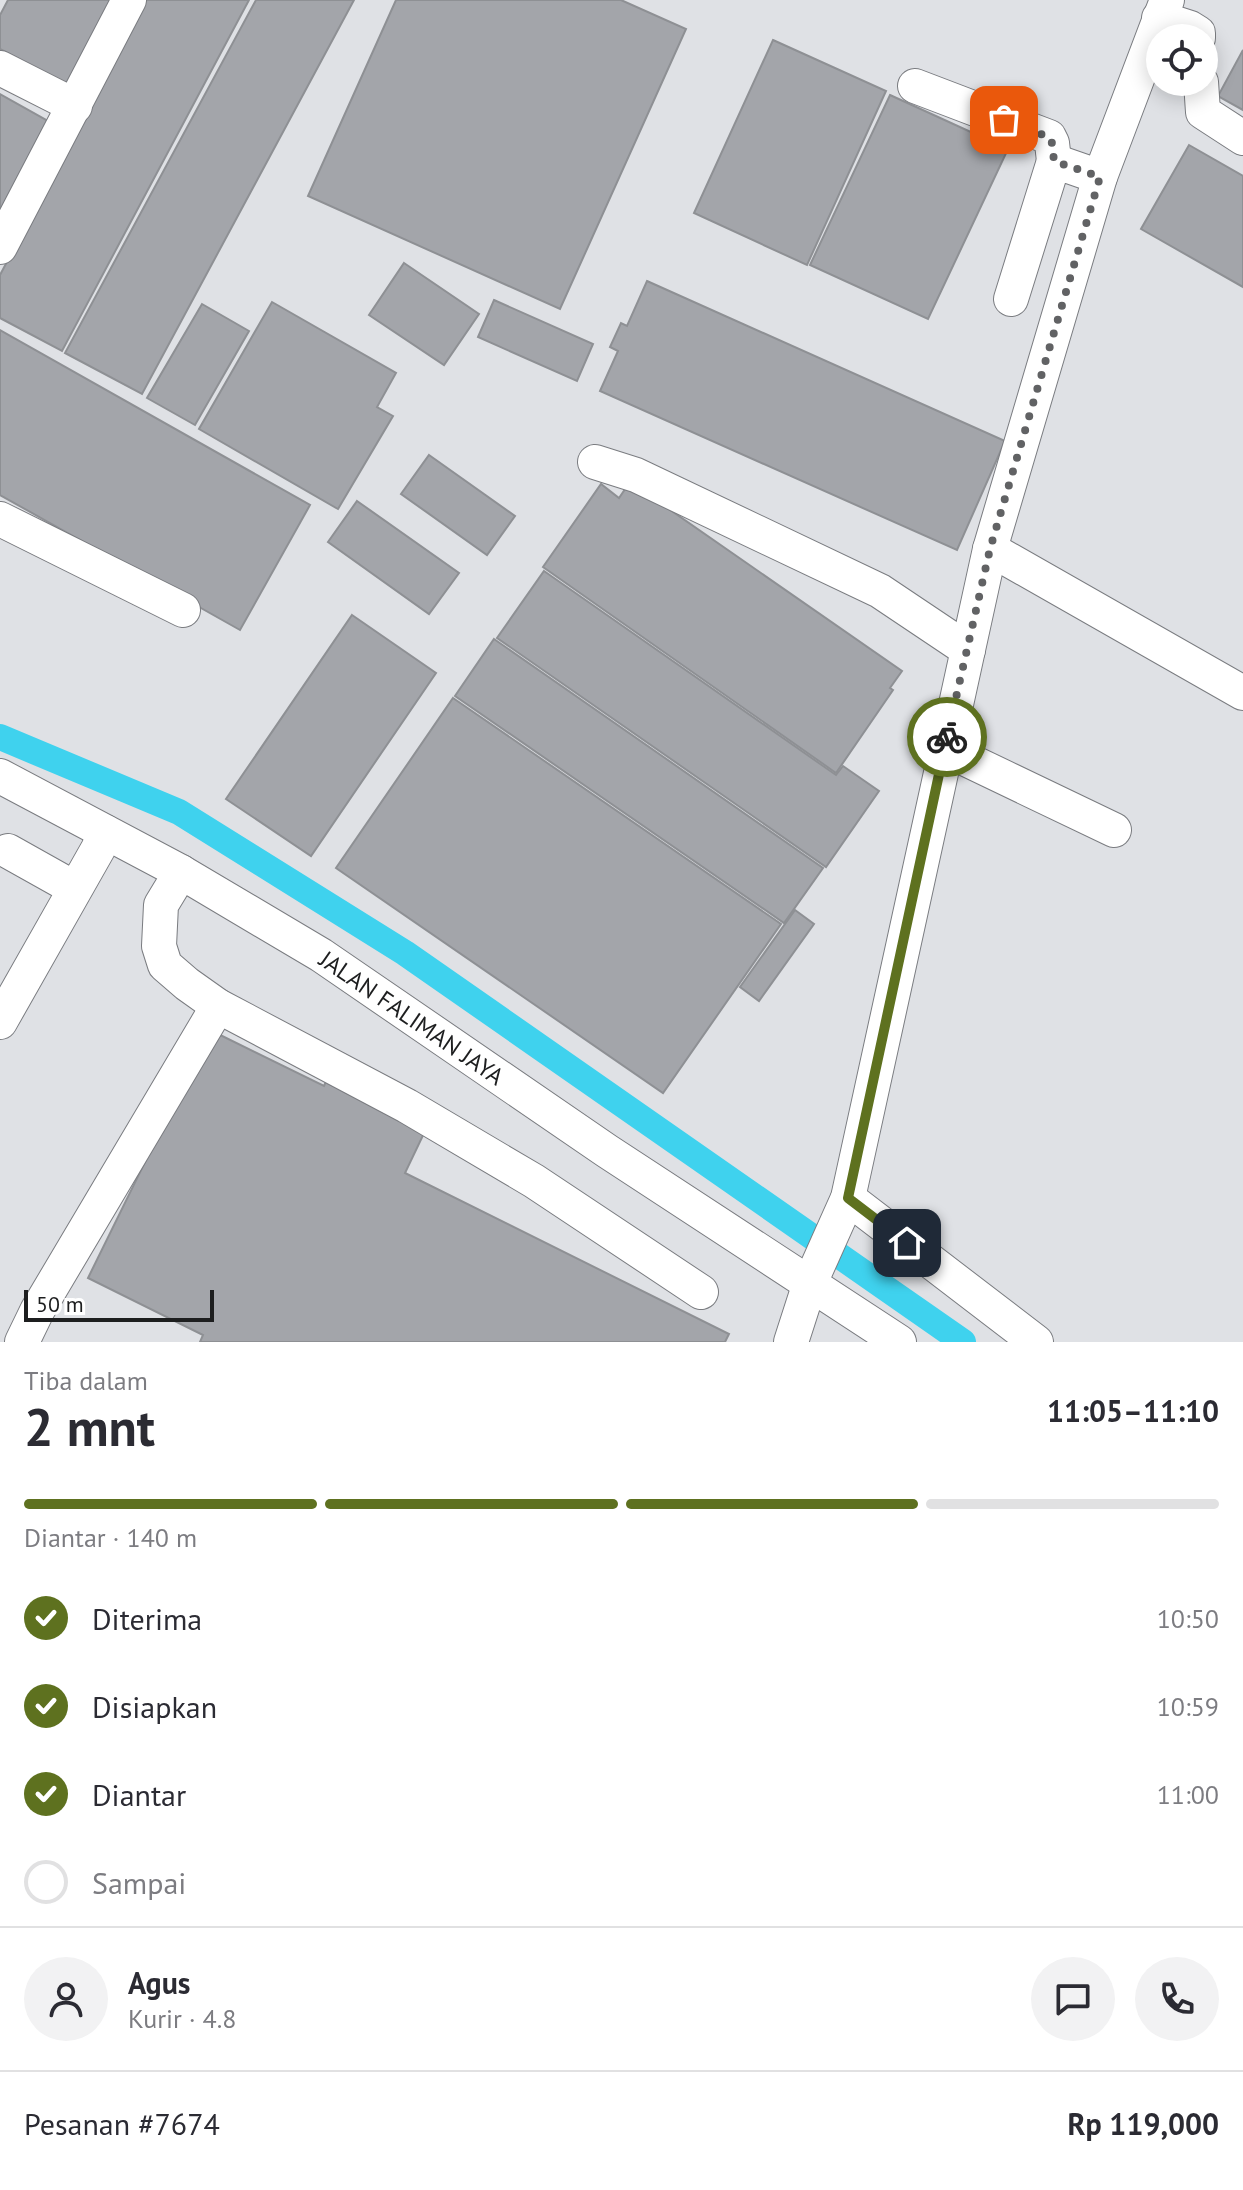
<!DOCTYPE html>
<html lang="id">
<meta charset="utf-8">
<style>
body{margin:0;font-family:"PT Sans",sans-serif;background:#f2f2f3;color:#2b2b33;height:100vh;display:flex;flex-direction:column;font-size:30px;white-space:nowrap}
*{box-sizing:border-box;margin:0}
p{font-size:26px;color:#7c7c81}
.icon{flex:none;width:44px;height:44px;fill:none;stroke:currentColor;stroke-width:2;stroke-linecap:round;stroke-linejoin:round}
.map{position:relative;height:1342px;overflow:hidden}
.drawer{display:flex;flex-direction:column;background:#fff;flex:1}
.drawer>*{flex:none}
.buttons{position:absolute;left:1146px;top:24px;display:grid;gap:16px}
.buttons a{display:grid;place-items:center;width:72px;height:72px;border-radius:50%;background:#fff;box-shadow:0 4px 20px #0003;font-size:40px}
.scale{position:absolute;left:24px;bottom:20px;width:190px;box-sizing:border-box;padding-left:8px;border:4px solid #1d1e1f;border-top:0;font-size:22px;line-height:28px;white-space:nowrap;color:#1d1e1f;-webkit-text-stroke:6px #fff;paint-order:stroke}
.pin{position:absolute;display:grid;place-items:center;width:68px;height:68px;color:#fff;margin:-34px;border-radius:16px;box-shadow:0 4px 12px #0006}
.courier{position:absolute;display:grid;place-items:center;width:80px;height:80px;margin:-40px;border:6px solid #5e711f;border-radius:50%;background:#fff;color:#222;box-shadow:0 2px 10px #0007}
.overview em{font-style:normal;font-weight:800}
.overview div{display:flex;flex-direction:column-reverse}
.overview{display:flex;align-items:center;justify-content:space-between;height:136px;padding:0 24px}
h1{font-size:52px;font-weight:800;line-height:60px}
.bar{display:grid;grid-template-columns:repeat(4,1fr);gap:12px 8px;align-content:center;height:96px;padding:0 24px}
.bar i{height:10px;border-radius:6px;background:#e1e1e2}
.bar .on{background:#5e711f}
.bar p{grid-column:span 4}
.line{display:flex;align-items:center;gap:20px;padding:0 24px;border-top:2px solid #e1e1e2}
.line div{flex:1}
.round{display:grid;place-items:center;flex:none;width:84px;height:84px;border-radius:42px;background:#f2f2f3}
ol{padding:0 24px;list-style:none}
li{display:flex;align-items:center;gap:24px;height:88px}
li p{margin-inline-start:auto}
li .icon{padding:8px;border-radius:50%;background:#5e711f;color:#fff;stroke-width:4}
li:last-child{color:#7c7c81}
li i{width:44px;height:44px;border:4px solid #e1e1e2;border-radius:50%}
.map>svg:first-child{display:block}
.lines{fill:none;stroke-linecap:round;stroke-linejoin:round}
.canal{stroke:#3fd2ee;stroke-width:26}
.building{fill:#a3a5aa;stroke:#8e9094;stroke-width:2}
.minor-casing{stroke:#7a7c80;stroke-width:36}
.minor{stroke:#fff;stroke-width:34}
.done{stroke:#616264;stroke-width:8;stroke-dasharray:0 14.4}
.route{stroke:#5e711f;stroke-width:10}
.labels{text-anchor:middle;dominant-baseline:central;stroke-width:7;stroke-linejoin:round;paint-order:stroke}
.street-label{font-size:24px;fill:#1d1e1f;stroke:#fff}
</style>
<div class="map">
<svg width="1243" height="1342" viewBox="0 0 1243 1342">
<rect width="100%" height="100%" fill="#dfe1e5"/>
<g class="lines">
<path class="canal" d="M0 737 179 812 405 953 963 1342"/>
</g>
<g class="building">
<path d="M8 0H121L73 88 0 49V15Z"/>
<path d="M146 0H249L62 351 0 318V275Z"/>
<path d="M256 0H354L142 394 65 353Z"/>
<path d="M396 0H621L686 29 560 309 308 196Z"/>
<path d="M773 40 886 91 807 265 694 213Z"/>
<path d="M1243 50V110L1218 96Z"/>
<path d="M0 94 55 125 0 224Z"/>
<path d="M890 95 1008 149 928 319 810 265Z"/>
<path d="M1189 145 1243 176V287L1141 229Z"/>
<path d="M404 263 479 314 444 365 369 315Z"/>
<path d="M647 281 1005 441 957 550 600 391 618 351 610 347 621 323 627 326Z"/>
<path d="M494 300 593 344 577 381 478 337Z"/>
<path d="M272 302 396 373 377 407 393 416 338 509 199 429Z"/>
<path d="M202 304 249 331 195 425 147 398Z"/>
<path d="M0 330 310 505 240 630 0 495Z"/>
<path d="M429 455 515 516 487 555 401 494Z"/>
<path d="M630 482 902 671 890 688 893 690 836 773 543 567 601 484 619 498Z"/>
<path d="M357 501 459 573 429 614 328 542Z"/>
<path d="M544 571 836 775 843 766 879 791 826 867 497 638Z"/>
<path d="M352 615 436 673 311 856 226 799Z"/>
<path d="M494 639 823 868 784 923 455 696Z"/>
<path d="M453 698 781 924 663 1093 336 868Z"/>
<path d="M795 910 814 924 759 1001 740 987Z"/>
<path d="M210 1030 324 1086 328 1077 427 1127 405 1173 729 1334 725 1342H200L203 1335 88 1278Z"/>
</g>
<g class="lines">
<g class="minor-casing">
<g id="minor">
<path d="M1159 18 1190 28 1198 33V38"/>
<path d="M0 68 75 106"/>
<path d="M1201 82 1203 112 1243 138"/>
<path d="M915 86 1049 137 1052 143 1054 161"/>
<path d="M0 247 129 0"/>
<path d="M1011 299 1054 161 1100 177"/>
<path d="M595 462 636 475 880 591 968 650"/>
<path d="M0 519 183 610"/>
<path d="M990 549 1243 693"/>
<path d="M945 749 1114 830"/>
<path id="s1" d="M0 776 181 872 321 955 607 1151 899 1342"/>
<path d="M8 851 74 888"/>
<path d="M181 872 161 905 159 946 165 965 187 984 218 1006 407 1106 534 1181 701 1292"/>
<path d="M0 1022 98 849 105 832"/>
<path d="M848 1198 1036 1342"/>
<path d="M22 1342 37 1311 218 1006"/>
<path d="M791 1342 810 1283 848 1198 990 549 1100 177 1167 0"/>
</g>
</g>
<use href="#minor" class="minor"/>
</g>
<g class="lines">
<path class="done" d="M947 737 990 549 1100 177 1054 161 1052 143 1049 137 1004 120"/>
<path class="route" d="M907 1243 848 1198 947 737"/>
</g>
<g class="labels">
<g class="street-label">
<text stroke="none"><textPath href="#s1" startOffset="478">JALAN FALIMAN JAYA</textPath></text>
</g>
</g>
</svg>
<div class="buttons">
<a><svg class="icon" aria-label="locate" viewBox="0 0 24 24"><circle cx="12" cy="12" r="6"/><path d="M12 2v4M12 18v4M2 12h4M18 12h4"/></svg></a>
</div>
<div class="scale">50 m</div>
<div class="pin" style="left:1004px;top:120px;background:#ea580c"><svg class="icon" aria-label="bag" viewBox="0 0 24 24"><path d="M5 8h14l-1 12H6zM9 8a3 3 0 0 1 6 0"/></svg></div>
<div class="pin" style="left:907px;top:1243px;background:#1f2937"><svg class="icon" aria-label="home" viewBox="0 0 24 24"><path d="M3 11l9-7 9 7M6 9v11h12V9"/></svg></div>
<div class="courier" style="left:947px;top:737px"><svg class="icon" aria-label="bike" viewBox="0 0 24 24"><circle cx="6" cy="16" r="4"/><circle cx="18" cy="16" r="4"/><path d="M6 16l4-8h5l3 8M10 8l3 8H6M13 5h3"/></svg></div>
</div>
<section class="drawer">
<div class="overview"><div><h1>2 mnt</h1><p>Tiba dalam</p></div><em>11:05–11:10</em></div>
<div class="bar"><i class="on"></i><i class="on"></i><i class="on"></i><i></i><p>Diantar · 140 m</p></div>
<ol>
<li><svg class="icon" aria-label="check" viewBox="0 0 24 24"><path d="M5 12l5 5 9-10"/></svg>Diterima<p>10:50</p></li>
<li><svg class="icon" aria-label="check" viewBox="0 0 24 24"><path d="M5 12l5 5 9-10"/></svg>Disiapkan<p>10:59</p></li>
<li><svg class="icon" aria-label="check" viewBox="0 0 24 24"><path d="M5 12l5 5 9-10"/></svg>Diantar<p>11:00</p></li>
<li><i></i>Sampai</li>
</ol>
<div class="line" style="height:144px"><a class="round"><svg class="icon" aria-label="person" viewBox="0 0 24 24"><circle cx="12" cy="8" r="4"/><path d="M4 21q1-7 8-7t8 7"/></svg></a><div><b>Agus</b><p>Kurir · 4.8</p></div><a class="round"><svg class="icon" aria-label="chat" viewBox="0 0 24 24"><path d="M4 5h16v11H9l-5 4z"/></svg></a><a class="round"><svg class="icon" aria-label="phone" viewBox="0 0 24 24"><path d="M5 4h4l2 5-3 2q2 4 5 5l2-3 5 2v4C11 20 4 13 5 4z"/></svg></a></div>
<div class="line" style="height:104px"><div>Pesanan #7674</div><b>Rp 119,000</b></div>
</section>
